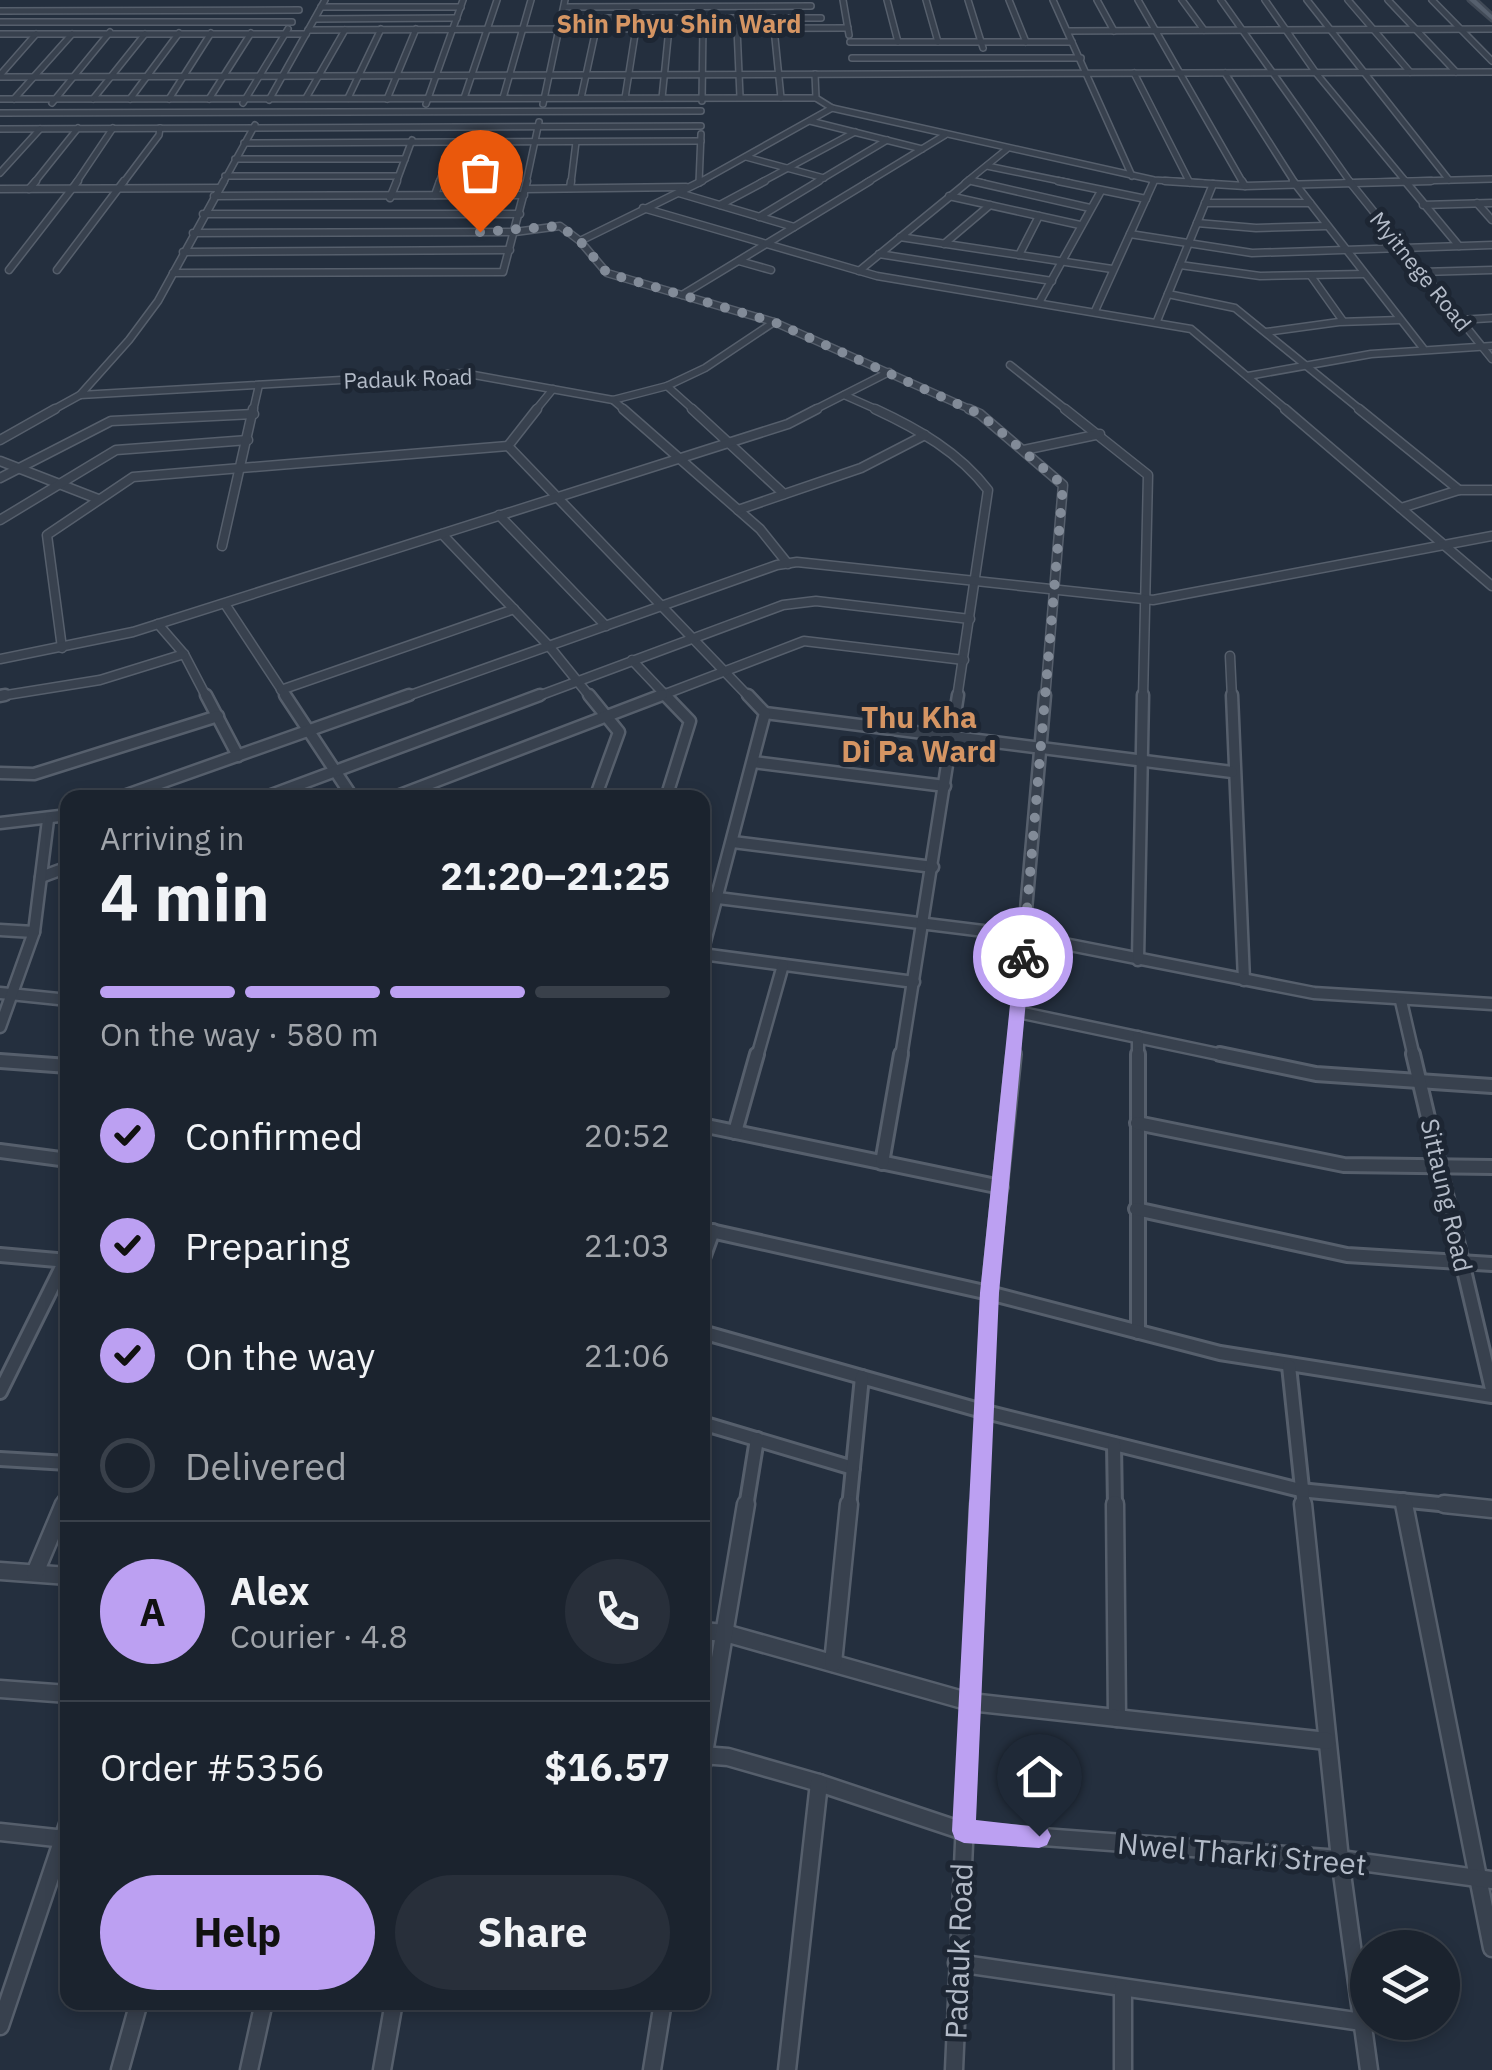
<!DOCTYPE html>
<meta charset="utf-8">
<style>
body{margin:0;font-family:"IBM Plex Sans",sans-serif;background:#282f3a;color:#f1f3f6;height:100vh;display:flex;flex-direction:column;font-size:38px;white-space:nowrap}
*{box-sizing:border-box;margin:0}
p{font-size:32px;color:#a0a4aa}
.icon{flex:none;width:55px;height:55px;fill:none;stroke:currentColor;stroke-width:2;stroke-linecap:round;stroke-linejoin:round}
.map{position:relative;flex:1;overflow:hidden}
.sheet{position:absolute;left:60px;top:790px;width:650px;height:1220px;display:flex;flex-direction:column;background:#1b232e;border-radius:20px;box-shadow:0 5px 15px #0003,0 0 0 2px #39404a}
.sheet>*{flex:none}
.buttons{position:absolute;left:1350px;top:1930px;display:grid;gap:20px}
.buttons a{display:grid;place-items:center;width:110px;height:110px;border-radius:50%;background:#1b232e;box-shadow:0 5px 15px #0003,0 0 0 2px #39404a;font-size:50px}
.pin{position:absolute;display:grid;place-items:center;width:85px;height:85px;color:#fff;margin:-102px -42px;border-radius:50% 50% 50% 0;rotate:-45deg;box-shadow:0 0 10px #0007}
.pin .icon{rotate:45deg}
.courier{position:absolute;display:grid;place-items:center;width:100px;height:100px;margin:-50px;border:8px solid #bca0f2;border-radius:50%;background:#fff;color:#222;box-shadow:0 2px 12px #0007}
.overview em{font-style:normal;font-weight:700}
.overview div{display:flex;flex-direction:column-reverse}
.overview{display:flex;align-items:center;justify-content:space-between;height:170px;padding:0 40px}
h1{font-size:65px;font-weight:700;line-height:75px}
.bar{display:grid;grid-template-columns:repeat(4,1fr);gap:15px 10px;align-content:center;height:120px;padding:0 40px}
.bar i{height:12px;border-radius:8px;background:#39404a}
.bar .current{background:#bca0f2}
.bar p{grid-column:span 4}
.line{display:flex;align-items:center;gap:25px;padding:0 40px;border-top:2px solid #39404a}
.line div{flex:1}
.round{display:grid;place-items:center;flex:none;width:105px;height:105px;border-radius:52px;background:#282f3a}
ol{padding:0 40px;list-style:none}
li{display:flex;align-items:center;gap:30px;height:110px}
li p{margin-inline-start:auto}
li .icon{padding:10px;border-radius:50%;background:#bca0f2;color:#111;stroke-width:4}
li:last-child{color:#a0a4aa}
li i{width:55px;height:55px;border:5px solid #39404a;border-radius:50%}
.primary-button{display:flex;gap:20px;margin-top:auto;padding:20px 40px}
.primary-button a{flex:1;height:115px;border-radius:60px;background:#bca0f2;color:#111;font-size:40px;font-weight:700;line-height:115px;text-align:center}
.primary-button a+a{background:#282f3a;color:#f1f3f6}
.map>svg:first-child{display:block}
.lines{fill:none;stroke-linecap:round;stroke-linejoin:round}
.minor-far5-casing{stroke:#565f6c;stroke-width:8}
.minor-far4-casing{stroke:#565f6c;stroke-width:9}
.minor-far3-casing{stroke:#565f6c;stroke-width:11}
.minor-far2-casing{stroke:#565f6c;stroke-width:15}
.minor-far1-casing{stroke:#565f6c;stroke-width:18}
.minor-casing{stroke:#565f6c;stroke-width:21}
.major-casing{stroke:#414a57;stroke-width:5}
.minor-far5{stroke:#38414e;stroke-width:5}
.minor-far4{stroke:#38414e;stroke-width:6}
.minor-far3{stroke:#38414e;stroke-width:8}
.minor-far2{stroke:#38414e;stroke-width:10}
.minor-far1{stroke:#38414e;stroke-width:12}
.minor{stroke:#38414e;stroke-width:16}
.major{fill:#56606e;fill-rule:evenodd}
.route{fill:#bca0f2}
.done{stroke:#828b98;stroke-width:10;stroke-dasharray:0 18}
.labels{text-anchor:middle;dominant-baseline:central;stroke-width:10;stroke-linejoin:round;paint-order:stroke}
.far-street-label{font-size:22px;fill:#b4bcc9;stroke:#1d2633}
.far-quarter-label{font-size:25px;font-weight:bold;fill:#d59563;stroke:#1d2633}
.street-label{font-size:25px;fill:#b4bcc9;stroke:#1d2633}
.quarter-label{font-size:30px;font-weight:bold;fill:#d59563;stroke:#1d2633}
.near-street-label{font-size:30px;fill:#b4bcc9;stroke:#1d2633}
</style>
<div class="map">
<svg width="1492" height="2070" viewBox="0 0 1492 2070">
<rect width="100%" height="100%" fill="#242f3e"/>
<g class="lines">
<g class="minor-far5-casing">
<g id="minor-far5">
<path d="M843 0 849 35"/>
<path d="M887 0 898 42"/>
<path d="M926 0 938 42"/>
<path d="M968 0 983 48"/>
<path d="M1009 0 1026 42"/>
<path d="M1053 0 1132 176"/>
<path d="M1097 0 1114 31"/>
<path d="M1138 0 1243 183"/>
<path d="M1182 0 1204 30"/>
<path d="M1221 0 1351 183"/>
<path d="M1265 0 1316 73 1407 183"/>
<path d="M1307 0 1449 180"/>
<path d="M1348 0 1410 72"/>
<path d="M1388 0 1456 72"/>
<path d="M1432 0 1492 61"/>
<path d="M321 7H461"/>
<path d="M565 7 811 6"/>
<path d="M0 11 299 10"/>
<path d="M562 18H821"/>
<path d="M315 19 457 18"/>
<path d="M0 22H292"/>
<path d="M737 28 740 97"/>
<path d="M774 28 781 98"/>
<path d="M308 30 848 28"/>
<path d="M1068 31 1492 29"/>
<path d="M0 34H306"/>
<path d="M850 42H1072"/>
<path d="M852 58H1081"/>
<path d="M1134 73 1190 183"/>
<path d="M1225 73 1295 183"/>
<path d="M815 74 816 98 832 108 1154 180 1203 183"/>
<path d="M0 75 36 34"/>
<path d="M0 77 1492 72"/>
<path d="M306 98 345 30"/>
<path d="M348 98 381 29"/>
<path d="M464 98 497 0"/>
<path d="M503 98 531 0"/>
<path d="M581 98 596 29"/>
<path d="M625 98 636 28"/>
<path d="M662 98 669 28"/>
<path d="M0 99 816 98"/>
<path d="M14 99 72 34"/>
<path d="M93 99 145 34"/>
<path d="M130 99 179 33"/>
<path d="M169 99 211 33"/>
<path d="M209 99 251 33"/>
<path d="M387 99 416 29"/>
<path d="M269 100 325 0"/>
<path d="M702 101 703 24"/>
<path d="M52 103 110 32"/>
<path d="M243 103 288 29"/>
<path d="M426 104 463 0"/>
<path d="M543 104 565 0"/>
<path d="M0 113 701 111"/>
<path d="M810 121 922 149"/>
<path d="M0 129 701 126"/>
<path d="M244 143 701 141"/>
<path d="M746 157 824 178"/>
<path d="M235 159H405"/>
<path d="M987 166 1070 183"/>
<path d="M0 173 40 129"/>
<path d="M225 176H398"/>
<path d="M969 180 983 183"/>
<path d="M34 183 78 128"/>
<path d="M76 183 113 128"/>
<path d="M123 183 159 135 160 128"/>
<path d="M223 183 255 125"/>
<path d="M396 183 412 140"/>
<path d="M439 183 454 143"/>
<path d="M481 183 493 142"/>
<path d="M526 183 539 122"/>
<path d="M571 183 576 142"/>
<path d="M698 183 832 108"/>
<path d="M699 183 701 134"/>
<path d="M760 183 855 132"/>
<path d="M815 183 887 140"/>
<path d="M866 183 945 135"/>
<path d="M965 183 1007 149"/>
<path d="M1343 183 1492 179"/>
</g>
</g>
<g class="minor-far4-casing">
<g id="minor-far4">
<path d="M972 181 1090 208"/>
<path d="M1058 181 1146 199"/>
<path d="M1165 181 1245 186 1431 181"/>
<path d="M1242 181 1245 186"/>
<path d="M1293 181 1423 348"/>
<path d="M1349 181 1492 359"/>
<path d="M1405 181 1459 246"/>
<path d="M570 188 571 181"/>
<path d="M0 189 218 188"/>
<path d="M29 189 36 181"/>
<path d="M525 189 686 187"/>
<path d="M679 193 794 227"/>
<path d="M435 195 440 181"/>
<path d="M478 195 482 181"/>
<path d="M214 196 524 195"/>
<path d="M949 196 1080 225"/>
<path d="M390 198 397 181"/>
<path d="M1205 203H1310"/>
<path d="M1477 203 1492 220"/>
<path d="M720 205 765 181"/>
<path d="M1423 205 1492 203"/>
<path d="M643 208 877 276 1191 329 1288 411"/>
<path d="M203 214H520"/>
<path d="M759 217 819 181"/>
<path d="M1197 223 1256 228 1327 226"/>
<path d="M193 233 515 232 560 226 580 241 607 273 774 322 974 411"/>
<path d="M1130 234 1252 253 1492 245"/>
<path d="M900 237 1112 269"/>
<path d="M580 241 702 181"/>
<path d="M944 244 990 205"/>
<path d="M183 252 510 250"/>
<path d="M879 254 1052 281"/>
<path d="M1019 255 1039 216"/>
<path d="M739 261 771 270"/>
<path d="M1180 265 1260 276 1364 274"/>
<path d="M9 270 78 181"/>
<path d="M57 270 124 181"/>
<path d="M859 271 969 181"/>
<path d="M1421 272 1492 270"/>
<path d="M173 273 503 272 527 181"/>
<path d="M1311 276 1343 321"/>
<path d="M1168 294 1235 308 1362 411"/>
<path d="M682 295 870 181"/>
<path d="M1040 301 1101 191"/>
<path d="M1095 311 1154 181"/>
<path d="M1460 320 1492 318"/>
<path d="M1157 321 1213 184"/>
<path d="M1266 332 1339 322 1400 320"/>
<path d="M1010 365 1068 411"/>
<path d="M1248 376 1371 354 1492 346"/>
<path d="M667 386 695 411"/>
<path d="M80 395 463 373 613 400 667 386 705 368 774 322"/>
<path d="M844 395 880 411"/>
<path d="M613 400 626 411"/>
<path d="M51 411 80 395 129 340 158 301 224 181"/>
<path d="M253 411 259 385"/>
<path d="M535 411 553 389"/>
<path d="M812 411 889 372"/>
</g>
</g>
<g class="minor-far3-casing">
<g id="minor-far3">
<path d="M537 409 508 446 750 698"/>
<path d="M623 409 760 529 788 564"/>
<path d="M692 409 784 494"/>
<path d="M875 409C918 429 959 452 988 490L957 698"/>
<path d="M969 409 980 414 1063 485 1045 698"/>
<path d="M1065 409 1148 475 1143 698"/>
<path d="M1285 409 1492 586"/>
<path d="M1359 409 1459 490"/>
<path d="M0 440 55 409"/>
<path d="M1024 450 1100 434"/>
<path d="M0 461 98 499"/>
<path d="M0 478 111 421 254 414"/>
<path d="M1401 508 1459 490H1492"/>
<path d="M738 510 861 468 925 435"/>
<path d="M499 515 606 626"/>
<path d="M0 520 116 450 248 440"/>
<path d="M442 534 549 646 591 698"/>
<path d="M222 546 253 409"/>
<path d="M225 604 287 698"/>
<path d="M158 624 184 654 207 698"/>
<path d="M62 648 47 535 133 477 508 446"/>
<path d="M1230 656 1232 698"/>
<path d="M0 659 133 632 788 424 817 409"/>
<path d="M632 660 668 698"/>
<path d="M281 690 514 609"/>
<path d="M0 696 100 680 184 654"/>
<path d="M402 698 777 565 797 562 1153 600 1492 536"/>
<path d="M533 698 783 605 816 601 970 619"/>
<path d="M655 698 804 641 964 660"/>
</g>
</g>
<g class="minor-far2-casing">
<g id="minor-far2">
<path d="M206 695 238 756"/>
<path d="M285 695 353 798"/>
<path d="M589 695 619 732 595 798"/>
<path d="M665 695 690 721 666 798"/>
<path d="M1232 695 1244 980"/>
<path d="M0 696 5 695"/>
<path d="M765 713 1232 772"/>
<path d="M753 762 945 786"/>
<path d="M0 773 34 774 218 716"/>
<path d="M118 798 409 695"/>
<path d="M263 798 540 695"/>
<path d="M392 798 662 695"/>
<path d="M0 823 68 815"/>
<path d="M733 842 933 867"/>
<path d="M41 877 68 867"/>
<path d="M702 896 1024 936 1314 993 1492 1004"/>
<path d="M0 930 34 932"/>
<path d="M702 953 765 713 748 695"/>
<path d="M702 954 914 982"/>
<path d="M1138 960 1143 695"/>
<path d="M0 993 68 1000"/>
<path d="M1401 1001 1414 1057"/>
<path d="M1018 1012 1232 1057"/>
<path d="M0 1027 34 932 48 820"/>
<path d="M1138 1037V1057"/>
<path d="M757 1057 783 965"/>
<path d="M901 1057 958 695"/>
<path d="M1013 1057 1045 695"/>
</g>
</g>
<g class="minor-far1-casing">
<g id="minor-far1">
<path d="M1138 1054V1332"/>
<path d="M1220 1054 1316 1074 1492 1086"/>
<path d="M1413 1054 1492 1389"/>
<path d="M0 1061 68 1066"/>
<path d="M1137 1123 1344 1165 1492 1167"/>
<path d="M702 1125 1001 1187"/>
<path d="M735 1132 757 1054"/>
<path d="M0 1151 68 1160"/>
<path d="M882 1163 901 1054"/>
<path d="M1136 1209 1347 1255 1492 1264"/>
<path d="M702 1229 989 1293 1220 1353 1492 1396"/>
<path d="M0 1255 68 1261"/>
<path d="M702 1261 713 1231"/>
<path d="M702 1332 986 1412 1300 1490 1469 1507"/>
<path d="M1289 1366 1304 1507"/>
<path d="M0 1392 65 1261"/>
<path d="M702 1423 853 1468"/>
<path d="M1114 1444 1115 1507"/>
<path d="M0 1459 68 1463"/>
<path d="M1403 1500 1404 1507"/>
<path d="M63 1507 68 1494"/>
<path d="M746 1507 757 1439"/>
<path d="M849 1507 862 1377"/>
<path d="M979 1507 989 1293 1014 1054"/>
</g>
</g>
<g class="minor-casing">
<g id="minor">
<path d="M1115 1504 1117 1718"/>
<path d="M1303 1504 1340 1859 1369 2070"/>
<path d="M1404 1504 1492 1948"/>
<path d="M1444 1504 1492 1509"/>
<path d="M0 1571 68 1576"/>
<path d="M35 1573 64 1504"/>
<path d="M702 1631 725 1633 970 1702 1327 1741"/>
<path d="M833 1663 849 1504"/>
<path d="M0 1689 68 1694"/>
<path d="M702 1755 728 1757 819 1783 963 1831 1340 1859 1492 1880"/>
<path d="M702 1765 746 1504"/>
<path d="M0 1832 65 1839"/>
<path d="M957 1963 1362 2022"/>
<path d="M1123 1988V2070"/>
<path d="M0 2026 68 1824"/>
<path d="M120 2070 139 2002"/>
<path d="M249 2070 264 2002"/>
<path d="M382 2070 394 2002"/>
<path d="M652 2070 663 2002"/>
<path d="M787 2070 819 1783"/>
<path d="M954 2070 979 1504"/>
</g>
</g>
<g class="major-casing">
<path id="major" d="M1469 0H1476L1492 15V20Z"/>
</g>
<use href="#minor-far5" class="minor-far5"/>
<use href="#minor-far4" class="minor-far4"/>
<use href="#minor-far3" class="minor-far3"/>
<use href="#minor-far2" class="minor-far2"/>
<use href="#minor-far1" class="minor-far1"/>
<use href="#minor" class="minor"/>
<use href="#major" class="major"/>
</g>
<path class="route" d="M1023 951 1030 957 999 1293 976 1820 1047 1828 1051 1836 1047 1845 1039 1848 964 1843 955 1839 952 1831 980 1293 1015 957Z"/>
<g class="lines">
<path class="done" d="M480 232 560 226 580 241 607 273 774 322 980 414 1063 485 1023 957"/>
</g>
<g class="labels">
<g class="far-street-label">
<text transform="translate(1421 271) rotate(51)">Myitnege Road</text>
<text transform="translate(408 378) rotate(-2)">Padauk Road</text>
</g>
<g class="far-quarter-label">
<text x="679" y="23">Shin Phyu Shin Ward</text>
</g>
<g class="street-label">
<text transform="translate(1447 1195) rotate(77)">Sittaung Road</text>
</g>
<g class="quarter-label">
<text x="919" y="716">Thu Kha<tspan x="919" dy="34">Di Pa Ward</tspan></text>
</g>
<g class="near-street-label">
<text transform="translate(1242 1853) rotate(5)">Nwel Tharki Street</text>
<text transform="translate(958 1951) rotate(-88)">Padauk Road</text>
</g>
</g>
</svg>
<div class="buttons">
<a><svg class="icon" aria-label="layers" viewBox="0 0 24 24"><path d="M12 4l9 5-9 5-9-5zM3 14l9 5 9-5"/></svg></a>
</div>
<div class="pin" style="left:480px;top:232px;background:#ea580c"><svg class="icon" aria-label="bag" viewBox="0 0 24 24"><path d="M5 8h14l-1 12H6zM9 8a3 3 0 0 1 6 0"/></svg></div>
<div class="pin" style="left:1039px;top:1836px;background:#1f2937"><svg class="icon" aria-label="home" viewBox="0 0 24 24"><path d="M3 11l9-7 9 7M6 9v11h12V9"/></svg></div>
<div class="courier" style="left:1023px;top:957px"><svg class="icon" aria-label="bike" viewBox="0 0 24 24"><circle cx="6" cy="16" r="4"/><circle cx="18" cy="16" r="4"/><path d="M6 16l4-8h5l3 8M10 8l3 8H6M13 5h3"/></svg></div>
<section class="sheet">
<div class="overview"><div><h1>4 min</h1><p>Arriving in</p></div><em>21:20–21:25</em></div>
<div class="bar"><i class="current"></i><i class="current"></i><i class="current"></i><i></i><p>On the way · 580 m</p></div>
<ol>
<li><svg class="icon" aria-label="check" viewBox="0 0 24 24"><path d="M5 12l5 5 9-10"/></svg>Confirmed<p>20:52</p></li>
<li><svg class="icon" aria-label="check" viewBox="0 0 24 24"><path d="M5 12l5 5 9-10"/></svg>Preparing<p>21:03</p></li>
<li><svg class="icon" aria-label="check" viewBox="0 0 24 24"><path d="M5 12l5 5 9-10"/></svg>On the way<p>21:06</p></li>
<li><i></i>Delivered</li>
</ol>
<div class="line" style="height:180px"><b class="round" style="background:#bca0f2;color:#111">A</b><div><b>Alex</b><p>Courier · 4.8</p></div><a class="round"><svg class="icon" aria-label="phone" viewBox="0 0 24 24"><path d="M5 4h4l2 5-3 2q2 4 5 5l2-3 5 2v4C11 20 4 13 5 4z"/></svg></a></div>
<div class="line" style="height:130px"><div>Order #5356</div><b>$16.57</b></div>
<div class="primary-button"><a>Help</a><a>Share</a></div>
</section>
</div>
